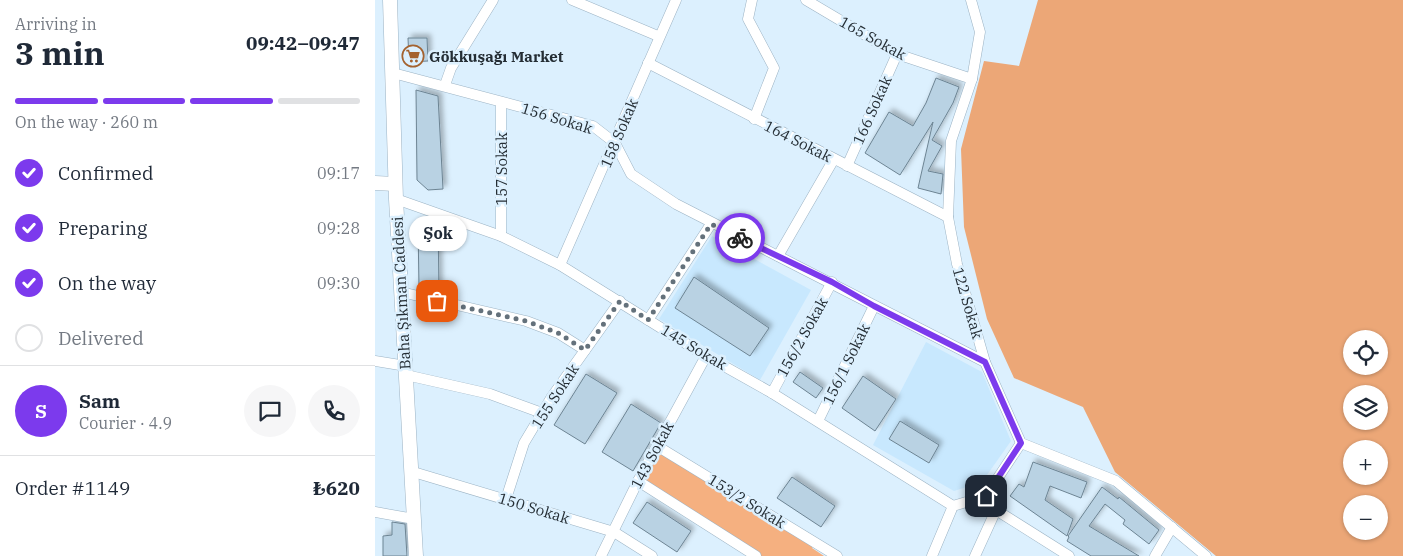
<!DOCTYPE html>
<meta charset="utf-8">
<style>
body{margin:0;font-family:"IBM Plex Serif",serif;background:#f6f6f7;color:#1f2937;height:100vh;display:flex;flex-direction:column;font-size:19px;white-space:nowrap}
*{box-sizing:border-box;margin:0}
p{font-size:16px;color:#747a83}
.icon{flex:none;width:28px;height:28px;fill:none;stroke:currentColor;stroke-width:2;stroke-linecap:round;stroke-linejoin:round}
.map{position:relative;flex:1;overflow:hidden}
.panel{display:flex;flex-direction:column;background:#fff;width:375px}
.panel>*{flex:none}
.buttons{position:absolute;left:968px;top:330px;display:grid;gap:10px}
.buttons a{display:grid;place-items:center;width:45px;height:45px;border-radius:50%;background:#fff;box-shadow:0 1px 4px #0004;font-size:25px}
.pin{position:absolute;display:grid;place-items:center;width:42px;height:42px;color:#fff;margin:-21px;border-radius:10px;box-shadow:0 2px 8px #0006}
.courier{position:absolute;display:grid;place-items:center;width:50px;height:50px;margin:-25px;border:4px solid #7c3aed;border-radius:50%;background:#fff;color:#222;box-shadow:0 1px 6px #0007}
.bubble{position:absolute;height:35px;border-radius:18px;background:#fff;box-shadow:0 1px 4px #0004;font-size:16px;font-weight:700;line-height:35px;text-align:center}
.headline em{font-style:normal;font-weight:700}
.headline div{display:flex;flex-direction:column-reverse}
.headline{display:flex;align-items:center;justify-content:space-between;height:85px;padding:0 15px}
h1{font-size:32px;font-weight:700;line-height:38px}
.bar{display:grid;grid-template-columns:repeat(4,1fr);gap:8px 5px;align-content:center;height:60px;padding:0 15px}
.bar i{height:6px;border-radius:4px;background:#e0e1e3}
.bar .selected{background:#7c3aed}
.bar p{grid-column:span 4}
.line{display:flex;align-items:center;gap:12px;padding:0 15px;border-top:1px solid #e0e1e3}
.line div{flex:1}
.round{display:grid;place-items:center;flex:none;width:52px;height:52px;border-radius:26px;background:#f6f6f7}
ol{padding:0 15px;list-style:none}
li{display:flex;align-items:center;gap:15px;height:55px}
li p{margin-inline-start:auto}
li .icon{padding:5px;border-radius:50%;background:#7c3aed;color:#fff;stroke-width:4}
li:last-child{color:#747a83}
li i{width:28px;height:28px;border:2px solid #e0e1e3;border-radius:50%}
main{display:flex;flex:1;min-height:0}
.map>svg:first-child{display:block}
.built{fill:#c8e8fe}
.green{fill:#f5b080}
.forest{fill:#eca777;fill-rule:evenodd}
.building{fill:#b9d2e3;stroke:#6d8493;filter:url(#shadow)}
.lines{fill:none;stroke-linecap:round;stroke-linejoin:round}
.street-casing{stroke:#9cb3c4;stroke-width:11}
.secondary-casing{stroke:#9cb3c4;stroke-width:15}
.street{stroke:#fff;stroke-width:10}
.secondary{stroke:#fff;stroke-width:14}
.done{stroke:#64717b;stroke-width:5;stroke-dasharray:0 9}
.route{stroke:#7c3aed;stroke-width:6}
.labels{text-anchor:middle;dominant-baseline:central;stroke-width:5;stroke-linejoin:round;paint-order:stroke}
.street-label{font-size:15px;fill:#242d34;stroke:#dcf0fe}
.poi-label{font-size:15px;font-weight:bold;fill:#242d34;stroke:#dcf0fe;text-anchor:start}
</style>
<main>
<section class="panel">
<div class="headline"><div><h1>3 min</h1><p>Arriving in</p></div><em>09:42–09:47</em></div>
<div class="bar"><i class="selected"></i><i class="selected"></i><i class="selected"></i><i></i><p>On the way · 260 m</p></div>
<ol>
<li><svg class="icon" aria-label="check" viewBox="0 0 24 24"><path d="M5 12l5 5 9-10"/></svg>Confirmed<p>09:17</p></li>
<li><svg class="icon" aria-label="check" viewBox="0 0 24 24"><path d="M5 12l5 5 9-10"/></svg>Preparing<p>09:28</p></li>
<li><svg class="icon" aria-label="check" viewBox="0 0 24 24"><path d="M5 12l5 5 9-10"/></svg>On the way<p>09:30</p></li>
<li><i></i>Delivered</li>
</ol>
<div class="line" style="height:90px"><b class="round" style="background:#7c3aed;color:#fff">S</b><div><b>Sam</b><p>Courier · 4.9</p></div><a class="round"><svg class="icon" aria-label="chat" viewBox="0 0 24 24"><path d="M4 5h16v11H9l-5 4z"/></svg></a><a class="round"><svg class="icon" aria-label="phone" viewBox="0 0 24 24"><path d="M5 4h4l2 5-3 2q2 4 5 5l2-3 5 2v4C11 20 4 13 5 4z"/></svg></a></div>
<div class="line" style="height:65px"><div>Order #1149</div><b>₺620</b></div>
</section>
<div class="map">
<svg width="1028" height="556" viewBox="0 0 1028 556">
<defs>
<filter id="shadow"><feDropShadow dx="3.5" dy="-3.5" stdDeviation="2.5" flood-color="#0004"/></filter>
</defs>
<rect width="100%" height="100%" fill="#dcf0fe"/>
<g class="built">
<path d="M337 236 436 290 385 380 284 319Z"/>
<path d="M551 342 607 372 636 441 607 482 579 491 498 445Z"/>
</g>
<path class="green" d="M282 446 440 543 437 548 449 556H381L263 481Z"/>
<path class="forest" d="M663 0H1028V556H841L740 472 708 407 639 378 612 319 589 227 586 149 609 61 644 66ZM976 339H1004V366H976ZM976 394H1004V421H976ZM976 449H1004V476H976ZM976 504H1004V531H976Z"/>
<g class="building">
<path d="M33 38H52L53 61 34 62Z"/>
<path d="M561 78 584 87 578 103 557 140 567 146 553 171 568 174 566 194 543 188 558 122 525 175 490 153 514 112 538 126 551 103Z"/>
<path d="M41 90 63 96 68 189 53 190 42 180Z"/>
<path d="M43 222H63L64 291 44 289Z"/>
<path d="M319 277 394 328 375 356 300 308Z"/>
<path d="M425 372 448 388 441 398 418 382Z"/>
<path d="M211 374 242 393 210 444 179 425Z"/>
<path d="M488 376 521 399 500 431 467 408Z"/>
<path d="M256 404 286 423 258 471 227 452Z"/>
<path d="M525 421 564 445 554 463 514 439Z"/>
<path d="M658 462 712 482 706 498 675 486 670 500 698 519 692 536 635 496 644 484 649 487Z"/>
<path d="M417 477 460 506 446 527 402 498Z"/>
<path d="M727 487 743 499 744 497 784 530 774 544 748 524 750 520 730 504 714 526 764 556H716L692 541 694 537 693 536Z"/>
<path d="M272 502 316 531 302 552 258 523Z"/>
<path d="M17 522 30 524 32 556H8V536L17 535Z"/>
</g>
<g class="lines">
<g class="street-casing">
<g id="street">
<path d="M197 0 283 36"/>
<path d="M377 0 373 19 399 68 379 119"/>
<path d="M431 0 522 54 597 79"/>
<path d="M596 0 605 32 597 79 576 141 573 217 582 264 610 362 646 443 741 481 831 556"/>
<path d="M273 63 573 217"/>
<path d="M18 73 218 126 240 143 256 174 301 204 610 362"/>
<path d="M70 85 76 68 118 0"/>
<path d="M472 166 522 54"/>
<path d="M21 199 126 236 185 265 331 356 397 393 578 506"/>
<path d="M126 236V102"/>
<path d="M403 256 459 159"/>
<path d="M185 265 301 0"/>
<path d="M26 292 151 321 183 333 210 350"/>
<path d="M273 320 336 224"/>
<path d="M0 361 31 366"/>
<path d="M31 375 115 394 167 413"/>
<path d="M397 393 457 282"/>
<path d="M443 421 499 306"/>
<path d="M282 446 462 556"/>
<path d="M35 471 239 532 277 556"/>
<path d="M263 481 381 556"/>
<path d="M611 496 621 510 694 556"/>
<path d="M131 499 149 443 176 398 245 301"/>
<path d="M0 512 39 519"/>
<path d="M226 556 263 481 331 356"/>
<path d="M557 556 578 506 611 496 646 443"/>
<path d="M600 556 621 510"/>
<path d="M780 556 797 527"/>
</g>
</g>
<g class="secondary-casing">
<g id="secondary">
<path d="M15 0 21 199 41 556"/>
<path d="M0 183 20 184"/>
</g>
</g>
<use href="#street" class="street"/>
<use href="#secondary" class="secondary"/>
</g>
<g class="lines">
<path class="done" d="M62 301 151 321 183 333 210 350 245 301 273 320 336 224 365 238"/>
<path class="route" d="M365 238 457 282 499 306 610 362 646 443 611 496"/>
</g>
<defs>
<g id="supermarket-ring" transform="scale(1.125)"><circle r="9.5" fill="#dcf0fe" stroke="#a4622f" stroke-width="1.5"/><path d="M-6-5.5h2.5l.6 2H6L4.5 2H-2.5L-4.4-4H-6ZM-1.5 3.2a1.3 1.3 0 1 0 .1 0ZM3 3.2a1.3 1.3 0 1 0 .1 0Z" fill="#a4622f"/></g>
</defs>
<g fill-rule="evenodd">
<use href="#supermarket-ring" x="38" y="56"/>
</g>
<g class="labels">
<g class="street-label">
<text transform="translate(498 38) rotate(29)">165 Sokak</text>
<text transform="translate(497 110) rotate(-66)">166 Sokak</text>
<text transform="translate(182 118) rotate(17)">156 Sokak</text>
<text transform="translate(244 133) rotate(-67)">158 Sokak</text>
<text transform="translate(423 141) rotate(27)">164 Sokak</text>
<text transform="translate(126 169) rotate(-90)">157 Sokak</text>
<text transform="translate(26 293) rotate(-93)">Baha Şıkman Caddesi</text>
<text transform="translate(593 303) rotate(74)">122 Sokak</text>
<text transform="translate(427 337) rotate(-61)">156/2 Sokak</text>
<text transform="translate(319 347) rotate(31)">145 Sokak</text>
<text transform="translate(471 364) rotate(-64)">156/1 Sokak</text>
<text transform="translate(180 396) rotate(-57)">155 Sokak</text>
<text transform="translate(277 455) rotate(-62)">143 Sokak</text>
<text transform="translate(372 501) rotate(32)">153/2 Sokak</text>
<text transform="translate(159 508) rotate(17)">150 Sokak</text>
</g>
<g class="poi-label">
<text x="54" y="56">Gökkuşağı Market</text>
</g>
</g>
</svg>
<div class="buttons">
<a><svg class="icon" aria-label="locate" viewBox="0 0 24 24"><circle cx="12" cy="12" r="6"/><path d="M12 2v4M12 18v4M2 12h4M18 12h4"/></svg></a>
<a><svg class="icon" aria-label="layers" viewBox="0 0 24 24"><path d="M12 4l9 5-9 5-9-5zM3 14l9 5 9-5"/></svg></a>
<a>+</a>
<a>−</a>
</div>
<div class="pin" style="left:62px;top:301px;background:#ea580c"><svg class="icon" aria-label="bag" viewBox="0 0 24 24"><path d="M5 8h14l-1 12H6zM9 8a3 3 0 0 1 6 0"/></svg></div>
<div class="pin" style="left:611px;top:496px;background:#1f2937"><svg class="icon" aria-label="home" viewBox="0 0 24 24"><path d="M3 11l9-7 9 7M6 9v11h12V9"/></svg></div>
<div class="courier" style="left:365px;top:238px"><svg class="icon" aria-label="bike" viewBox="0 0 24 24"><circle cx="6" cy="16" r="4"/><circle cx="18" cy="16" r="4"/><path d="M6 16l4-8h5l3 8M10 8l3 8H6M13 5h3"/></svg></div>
<div class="bubble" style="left:34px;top:216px;width:58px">Şok</div>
</div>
</main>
